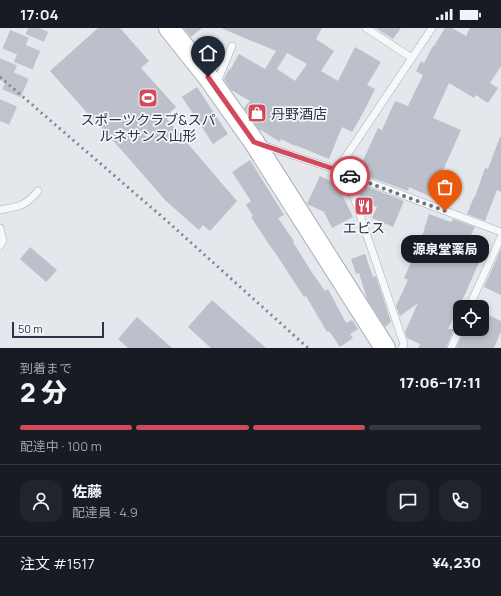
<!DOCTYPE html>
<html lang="ja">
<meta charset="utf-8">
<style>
body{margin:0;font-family:Manrope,"Noto Sans JP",sans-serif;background:#20242c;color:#f1f3f6;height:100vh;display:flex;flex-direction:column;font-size:15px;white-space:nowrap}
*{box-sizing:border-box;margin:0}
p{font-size:13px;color:#9ea1a6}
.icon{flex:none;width:22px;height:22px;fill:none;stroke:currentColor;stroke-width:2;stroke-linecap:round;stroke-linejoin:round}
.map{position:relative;height:320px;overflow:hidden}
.details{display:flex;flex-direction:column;background:#171b24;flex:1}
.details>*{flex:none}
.tools{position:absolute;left:453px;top:272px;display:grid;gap:8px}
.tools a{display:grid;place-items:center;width:36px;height:36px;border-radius:8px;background:#171b24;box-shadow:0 2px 6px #0003;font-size:20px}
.scale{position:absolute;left:12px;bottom:10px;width:92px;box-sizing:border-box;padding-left:4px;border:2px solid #2b3445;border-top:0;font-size:11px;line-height:14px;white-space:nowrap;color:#2b3445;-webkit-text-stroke:3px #f4f6f9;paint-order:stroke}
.pin{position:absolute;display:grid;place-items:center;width:34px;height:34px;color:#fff;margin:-41px -17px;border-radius:50% 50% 50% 0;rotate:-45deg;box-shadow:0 0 4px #0007}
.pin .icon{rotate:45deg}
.courier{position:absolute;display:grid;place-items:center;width:40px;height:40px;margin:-20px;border:3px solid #d1495b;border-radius:50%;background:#fff;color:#222;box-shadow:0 1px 5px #0007}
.bubble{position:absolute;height:28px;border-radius:12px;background:#171b24;box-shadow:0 2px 6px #0003;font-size:13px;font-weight:800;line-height:28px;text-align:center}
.headline em{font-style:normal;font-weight:800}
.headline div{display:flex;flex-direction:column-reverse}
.headline{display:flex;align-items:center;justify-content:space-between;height:68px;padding:0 20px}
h1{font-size:26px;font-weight:800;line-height:30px}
.bar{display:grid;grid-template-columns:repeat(4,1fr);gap:6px 4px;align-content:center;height:48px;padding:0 20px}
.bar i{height:5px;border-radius:3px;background:#363941}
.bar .active{background:#d1495b}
.bar p{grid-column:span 4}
.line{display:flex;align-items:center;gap:10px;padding:0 20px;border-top:1px solid #363941}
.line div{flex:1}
.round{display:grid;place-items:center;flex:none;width:42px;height:42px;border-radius:12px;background:#20242c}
.status{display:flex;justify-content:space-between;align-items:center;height:28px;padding:0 20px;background:#171b24;direction:ltr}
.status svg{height:11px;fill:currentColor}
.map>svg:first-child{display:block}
.building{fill:#bbc0ca;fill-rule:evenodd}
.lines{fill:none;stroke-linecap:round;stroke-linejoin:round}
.secondary-tunnel{stroke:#bfc3cb;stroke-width:20;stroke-dasharray:20 10;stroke-linecap:butt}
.lane-casing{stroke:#a9aeb7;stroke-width:8}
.secondary-casing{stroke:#a9aeb7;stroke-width:22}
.lane{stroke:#f7f8fa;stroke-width:7}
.secondary{stroke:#fff;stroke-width:20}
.rail{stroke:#7d8696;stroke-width:3;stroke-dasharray:2 4;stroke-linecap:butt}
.done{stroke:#6c737f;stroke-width:4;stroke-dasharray:0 7.2}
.route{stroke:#d1495b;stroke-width:5}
.labels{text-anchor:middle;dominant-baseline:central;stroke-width:3.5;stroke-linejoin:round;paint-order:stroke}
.poi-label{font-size:14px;fill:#2b3445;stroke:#f4f6f9}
</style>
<div class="status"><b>17:04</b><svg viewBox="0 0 49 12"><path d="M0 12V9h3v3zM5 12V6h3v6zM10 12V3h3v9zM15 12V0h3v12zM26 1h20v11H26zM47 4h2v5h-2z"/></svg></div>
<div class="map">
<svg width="501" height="320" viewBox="0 0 501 320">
<rect width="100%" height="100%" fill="#e4e7ec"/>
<g class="building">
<path d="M98 0H120L149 33 141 40 176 79 165 89 237 173 210 203 203 197 199 202 166 173 124 125 89 86V87L50 43Z"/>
<path d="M184 0H202L191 9Z"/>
<path d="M221 0H322L316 11 334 23 321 43 338 53 355 19 381 34 367 57 375 61 362 87 352 104 342 99 329 131 295 117V118L281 111 280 114 261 102 260 103 244 80 250 73 231 62 224 51 229 41 230 42 239 26 265 41 276 23ZM287 25 307 36 295 53 277 41Z"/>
<path d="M376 0H401L393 11Z"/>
<path d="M445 0H452L466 8 470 0H501V38L490 55 498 60 488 75 476 67 474 70 449 55 433 90 461 102 431 169 409 159 408 163 367 148 370 141 361 137 378 100 382 102 395 73 408 78 423 47 416 43 421 33 424 35 433 18H434Z"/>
<path d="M197 59 228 106 213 116 182 69Z"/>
<path d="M500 109H501V164L497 162 485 193 467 186 474 169H475L485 140 488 141Z"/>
<path d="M250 132 284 187 278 190 294 213 293 214 311 243 325 263 328 261 346 295 352 292 358 301 350 306 353 310 340 319 329 303 327 304 306 268 304 269 276 226 266 212 251 189 253 188 246 177 251 173 232 144Z"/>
<path d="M320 148 337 156 353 189 332 200 324 184 307 176Z"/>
<path d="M363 157 404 173 393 199 372 190 377 179 360 173 359 168Z"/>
<path d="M429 186 451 194 453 191 475 199 471 207 482 213 475 227 481 230 461 275 448 301H454L446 320H418L420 316 407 310 405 304 418 275 400 288 396 278 408 252 404 250 412 232 411 231 425 201H424Z"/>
<path d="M30 219 57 242 46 254 20 231Z"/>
<path d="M501 221V267L484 259Z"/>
<path d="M365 226 373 249 376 248 391 294 385 299 367 271 359 245 356 246 351 231Z"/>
<path d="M212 272 250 306 266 320H211L188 299Z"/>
<path d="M482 284 501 293V303L494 320H456L465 301H482Z"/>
<path d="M137 289 172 320H128L118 311Z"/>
</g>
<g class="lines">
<g class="secondary-tunnel">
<path d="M0 52 22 0"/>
<path d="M0 93 39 0"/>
</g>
<g class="lane-casing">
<g id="lane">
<path d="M366 0 412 30"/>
<path d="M216 57 232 18"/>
<path d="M262 117 337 142 501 204"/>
<path d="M337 142 432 0"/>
<path d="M346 146 404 316 402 320"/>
<path d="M0 182C20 178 24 179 38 163"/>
<path d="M0 200 3 213 0 218"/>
<path d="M469 279 501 209"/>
<path d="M451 320 460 300"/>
</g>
</g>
<g class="secondary-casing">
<path id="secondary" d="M169 0 208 49 254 114 385 320"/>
</g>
<use href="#lane" class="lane"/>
<use href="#secondary" class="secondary"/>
<path class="rail" d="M0 49 167 193 308 320"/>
</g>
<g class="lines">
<path class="done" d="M350 148 445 183"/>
<path class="route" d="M208 49 254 114 337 142 350 148"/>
</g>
<defs>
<g id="stadium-square" transform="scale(1)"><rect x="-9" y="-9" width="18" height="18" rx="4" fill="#d1495b" stroke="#f4f6f9"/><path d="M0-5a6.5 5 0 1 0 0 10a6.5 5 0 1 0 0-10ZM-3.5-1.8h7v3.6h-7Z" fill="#fff"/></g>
<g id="shop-square" transform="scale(1)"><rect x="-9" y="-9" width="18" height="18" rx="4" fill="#d1495b" stroke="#f4f6f9"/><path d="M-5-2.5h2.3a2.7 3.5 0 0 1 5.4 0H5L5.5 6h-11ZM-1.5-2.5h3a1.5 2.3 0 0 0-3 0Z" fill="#fff"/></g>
<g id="restaurant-square" transform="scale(1)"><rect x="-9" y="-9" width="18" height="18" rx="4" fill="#d1495b" stroke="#f4f6f9"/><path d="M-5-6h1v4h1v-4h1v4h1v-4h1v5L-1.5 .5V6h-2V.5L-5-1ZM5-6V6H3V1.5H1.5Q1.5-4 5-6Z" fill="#fff"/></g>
</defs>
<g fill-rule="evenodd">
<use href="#stadium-square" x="148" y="70"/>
<use href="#shop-square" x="257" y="85"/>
<use href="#restaurant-square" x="364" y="178"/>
</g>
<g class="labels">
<g class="poi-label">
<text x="271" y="85" text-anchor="start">丹野酒店</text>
<text x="148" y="91">スポーツクラブ&amp;スパ<tspan x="148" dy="16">ルネサンス山形</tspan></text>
<text x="364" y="199">エビス</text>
</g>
</g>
</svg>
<div class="tools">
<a><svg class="icon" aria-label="locate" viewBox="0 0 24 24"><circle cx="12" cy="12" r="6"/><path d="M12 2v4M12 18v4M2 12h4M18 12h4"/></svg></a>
</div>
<div class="scale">50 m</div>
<div class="pin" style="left:445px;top:183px;background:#ea580c"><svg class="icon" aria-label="bag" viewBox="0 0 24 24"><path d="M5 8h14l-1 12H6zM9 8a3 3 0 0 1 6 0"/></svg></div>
<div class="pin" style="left:208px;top:49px;background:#1f2937"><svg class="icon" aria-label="home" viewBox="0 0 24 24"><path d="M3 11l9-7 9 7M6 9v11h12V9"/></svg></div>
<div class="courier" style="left:350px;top:148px"><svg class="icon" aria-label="car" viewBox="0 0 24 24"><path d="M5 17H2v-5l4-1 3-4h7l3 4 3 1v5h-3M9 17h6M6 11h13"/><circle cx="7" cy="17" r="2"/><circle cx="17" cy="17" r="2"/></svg></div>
<div class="bubble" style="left:401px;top:207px;width:88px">源泉堂薬局</div>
</div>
<section class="details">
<div class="headline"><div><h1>2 分</h1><p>到着まで</p></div><em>17:06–17:11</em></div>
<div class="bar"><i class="active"></i><i class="active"></i><i class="active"></i><i></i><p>配達中 · 100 m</p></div>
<div class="line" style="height:72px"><a class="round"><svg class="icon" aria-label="person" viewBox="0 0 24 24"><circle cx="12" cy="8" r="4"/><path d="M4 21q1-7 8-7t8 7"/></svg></a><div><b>佐藤</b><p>配達員 · 4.9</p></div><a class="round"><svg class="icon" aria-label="chat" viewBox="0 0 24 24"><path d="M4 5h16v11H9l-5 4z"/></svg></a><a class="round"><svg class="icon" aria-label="phone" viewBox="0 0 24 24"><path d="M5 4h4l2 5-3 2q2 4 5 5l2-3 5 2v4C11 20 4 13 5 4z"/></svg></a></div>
<div class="line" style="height:52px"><div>注文 #1517</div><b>¥4,230</b></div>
</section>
